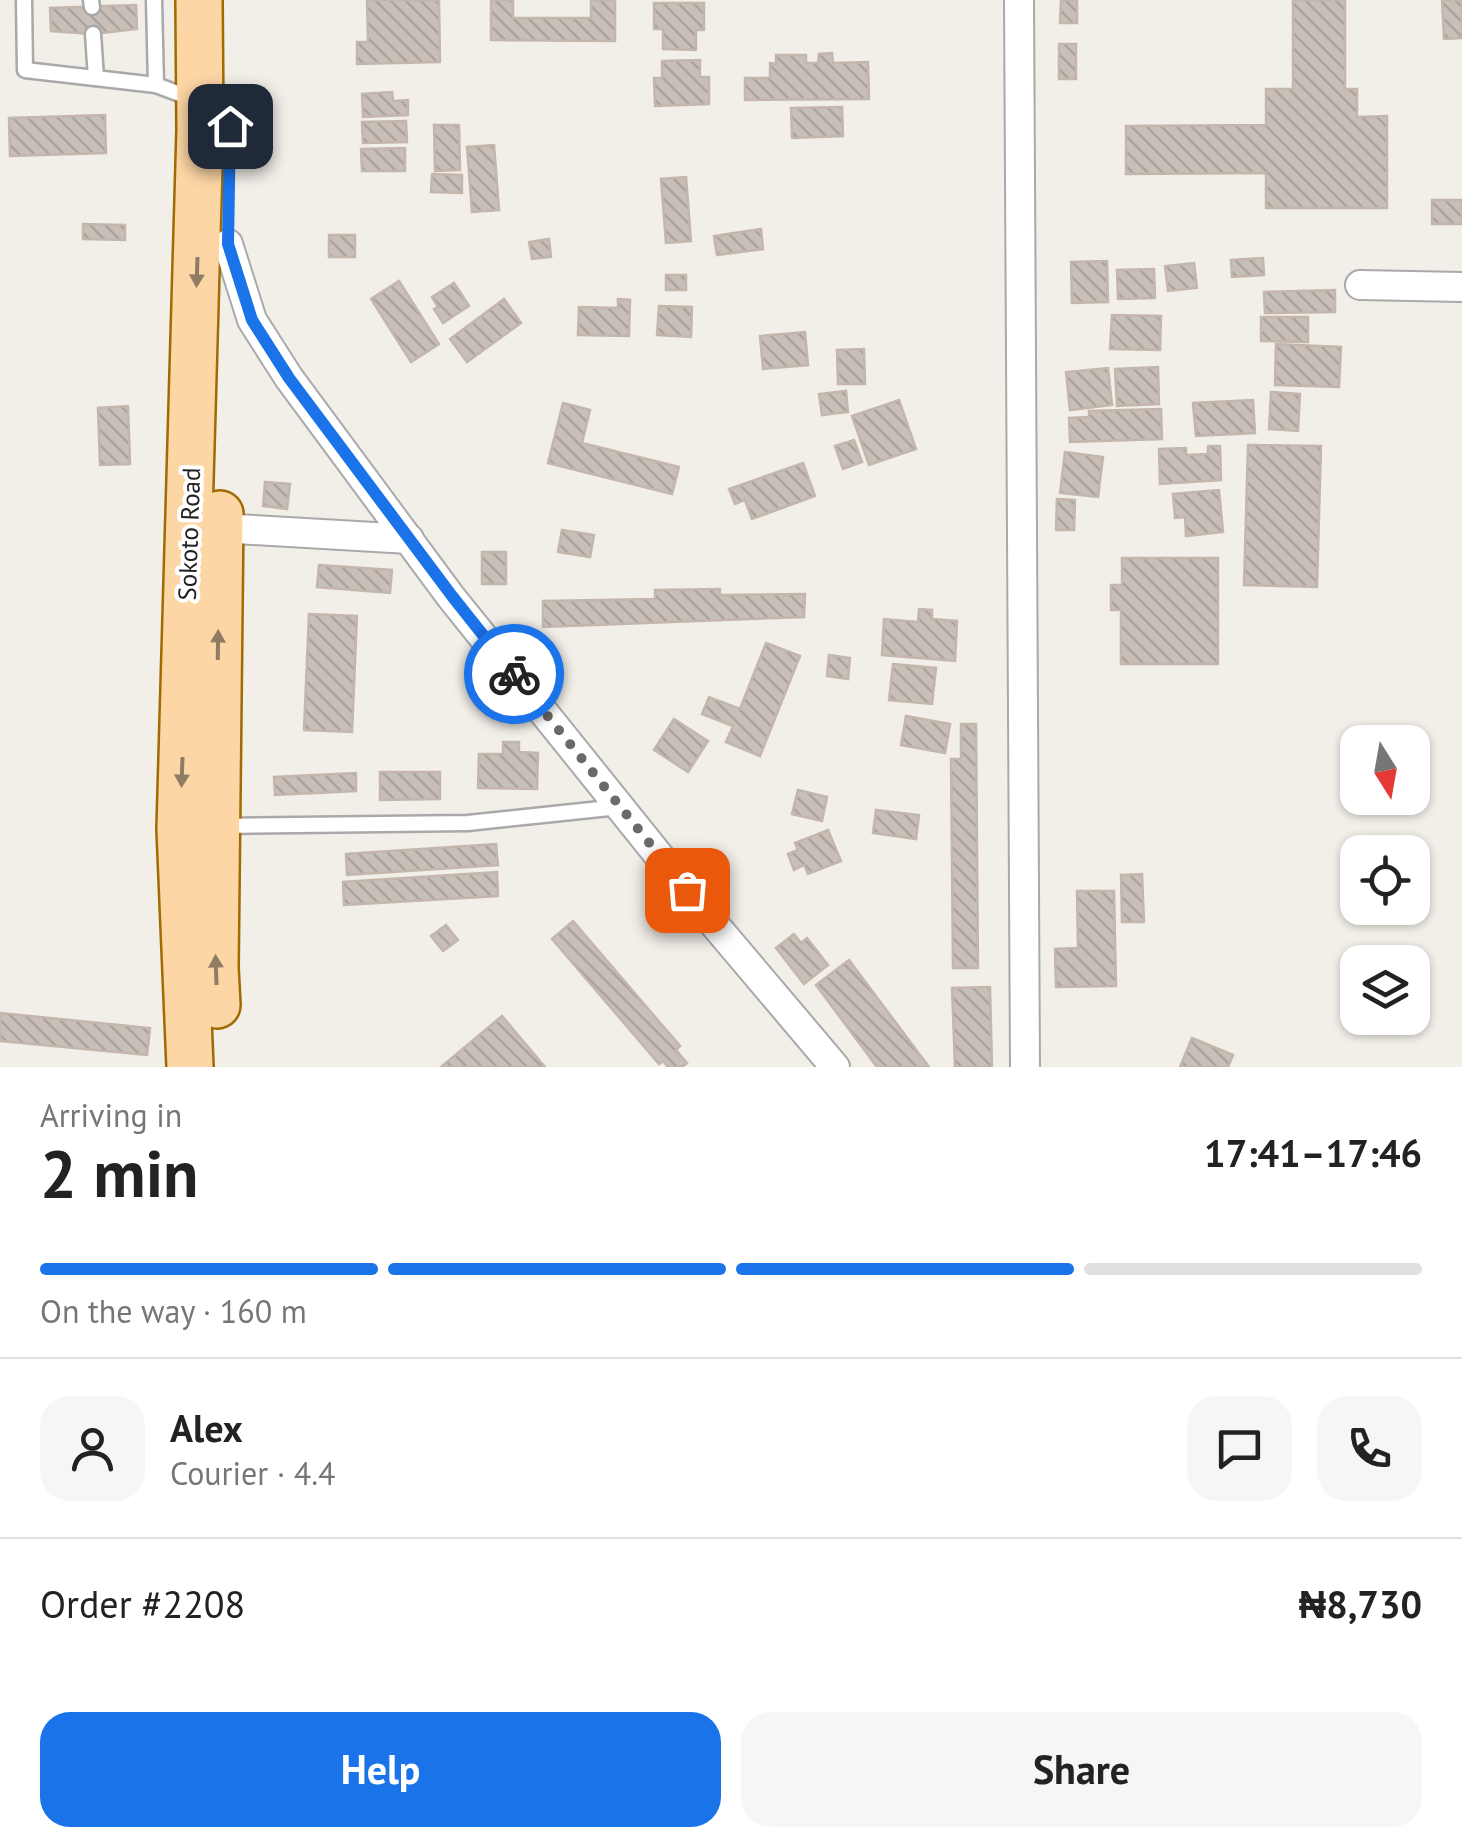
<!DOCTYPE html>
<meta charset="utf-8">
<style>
body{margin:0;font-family:"PT Sans",sans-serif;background:#f6f6f6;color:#222;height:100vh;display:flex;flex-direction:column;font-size:38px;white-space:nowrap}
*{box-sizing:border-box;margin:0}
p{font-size:32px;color:#767676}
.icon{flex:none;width:55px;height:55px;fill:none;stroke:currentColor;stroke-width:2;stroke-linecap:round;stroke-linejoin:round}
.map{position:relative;height:1067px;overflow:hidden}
.sheet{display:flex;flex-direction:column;background:#fff;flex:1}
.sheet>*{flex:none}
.needle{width:65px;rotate:169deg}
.buttons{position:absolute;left:1340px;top:725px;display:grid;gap:20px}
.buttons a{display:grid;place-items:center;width:90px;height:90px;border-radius:20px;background:#fff;box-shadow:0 2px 8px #0004;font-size:50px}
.pin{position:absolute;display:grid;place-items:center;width:85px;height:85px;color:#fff;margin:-42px;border-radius:20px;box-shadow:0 5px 15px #0006}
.courier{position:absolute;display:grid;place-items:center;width:100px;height:100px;margin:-50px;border:8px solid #1a73e8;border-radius:50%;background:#fff;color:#222;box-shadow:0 2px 12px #0007}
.overview em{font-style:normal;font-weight:700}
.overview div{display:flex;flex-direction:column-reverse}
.overview{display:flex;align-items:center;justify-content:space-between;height:170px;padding:0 40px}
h1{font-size:65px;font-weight:700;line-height:75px}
.bar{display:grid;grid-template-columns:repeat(4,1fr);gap:15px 10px;align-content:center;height:120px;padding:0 40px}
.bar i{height:12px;border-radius:8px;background:#e0e0e0}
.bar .selected{background:#1a73e8}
.bar p{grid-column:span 4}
.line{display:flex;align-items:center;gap:25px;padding:0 40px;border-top:2px solid #e0e0e0}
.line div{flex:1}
.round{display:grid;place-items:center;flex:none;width:105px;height:105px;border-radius:30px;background:#f6f6f6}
.button{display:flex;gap:20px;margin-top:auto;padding:20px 40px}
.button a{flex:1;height:115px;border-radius:30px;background:#1a73e8;color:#fff;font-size:40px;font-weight:700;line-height:115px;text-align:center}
.button a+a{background:#f6f6f6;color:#222}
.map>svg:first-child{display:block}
.building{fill:url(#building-back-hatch);stroke:#c4b6ab;stroke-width:2.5}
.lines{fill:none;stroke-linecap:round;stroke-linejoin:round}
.lane-casing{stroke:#a9a9a9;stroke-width:19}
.street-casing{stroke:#a9a9a9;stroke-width:32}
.primary-casing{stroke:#a06b00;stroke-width:50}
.lane{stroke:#fff;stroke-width:14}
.street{stroke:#fff;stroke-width:28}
.primary{stroke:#fcd6a4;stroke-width:45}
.oneway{fill:#8f7c63}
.done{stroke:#6b6a68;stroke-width:10;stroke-dasharray:0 18}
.route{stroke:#1a73e8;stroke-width:12}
.labels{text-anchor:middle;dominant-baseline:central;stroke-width:8;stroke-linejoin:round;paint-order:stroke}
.street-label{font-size:25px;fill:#222;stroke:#fff}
</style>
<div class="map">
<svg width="1462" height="1067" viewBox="0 0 1462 1067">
<defs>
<pattern id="building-back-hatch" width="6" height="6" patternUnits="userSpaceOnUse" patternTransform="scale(2.5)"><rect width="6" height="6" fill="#c7bfb8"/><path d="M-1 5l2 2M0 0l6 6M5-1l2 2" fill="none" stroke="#aba49e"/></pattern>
</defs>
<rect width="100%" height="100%" fill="#f2efe9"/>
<g class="building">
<path d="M367 0H439L440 62 357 64V42H368Z"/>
<path d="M491 0H513V18H591V0H615V41L491 40Z"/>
<path d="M1061 0H1077V23H1060Z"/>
<path d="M1293 0H1345V89H1357V117L1387 116V208H1266V173L1126 174V126L1266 125V89H1293Z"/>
<path d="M1442 0H1462V38L1444 39Z"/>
<path d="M654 3H704V30H696V50L663 49V29H654Z"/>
<path d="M136 5 137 29 93 34 51 31 50 8Z"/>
<rect x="1059" y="44" width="17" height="35"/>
<path d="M832 53 833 63 868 62 869 99 745 100V78H770V63L776 64V55H806V63H818L819 54Z"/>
<path d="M700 60V77H709V104L655 106 654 78H662V61Z"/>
<path d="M392 92 393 101 408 100V115L363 117 362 94Z"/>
<path d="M842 107 843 136 792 138 791 108Z"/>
<path d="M105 115 106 153 10 156 9 118Z"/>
<path d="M406 121 407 142 363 143 362 122Z"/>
<path d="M434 125H459L460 170 435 171Z"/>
<path d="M494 145 499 210 472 212 467 147Z"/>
<path d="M405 148V171H362L361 149Z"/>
<path d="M432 174 462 175V193L431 192Z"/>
<path d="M686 177 691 241 666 243 661 179Z"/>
<rect x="1432" y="200" width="30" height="24"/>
<path d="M83 224 125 225V240L83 239Z"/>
<path d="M761 229 763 249 717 255 714 236Z"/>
<rect x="329" y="235" width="26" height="22"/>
<path d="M549 239 551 257 532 259 529 242Z"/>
<path d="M1263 258 1264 275 1232 277 1231 260Z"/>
<path d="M1107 261 1108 302 1072 303 1071 262Z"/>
<path d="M1194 263 1197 288 1168 291 1165 266Z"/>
<path d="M1154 269 1155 298 1118 299 1117 270Z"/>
<rect x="666" y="275" width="20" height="15"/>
<path d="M399 281 439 344 411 362 371 299Z"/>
<path d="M454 283 469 306 443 323 434 309 438 307 432 297Z"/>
<path d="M1335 290V312L1265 313 1264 292Z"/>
<path d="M504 299 521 323 467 362 450 339Z"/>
<path d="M618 299 630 300 629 336 578 335 579 307 618 308Z"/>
<path d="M659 306 692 307 691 337 657 335Z"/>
<path d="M1112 315 1161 316 1160 350 1110 349Z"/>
<path d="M1261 317H1308V342L1261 341Z"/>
<path d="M805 332 808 365 763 369 760 336Z"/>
<path d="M1276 344 1341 347 1339 387 1275 385Z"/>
<path d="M864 349 865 384H838L837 350Z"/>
<path d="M1158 367 1159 404 1117 406 1115 369Z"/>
<path d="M1108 368 1112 405 1070 410 1066 372Z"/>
<path d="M846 391 848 412 822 415 819 394Z"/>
<path d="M1271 392 1300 394 1298 431 1269 429Z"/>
<path d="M899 400 916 449 869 465 852 416Z"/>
<path d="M1253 400 1255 433 1196 436 1193 403Z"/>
<path d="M563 403 590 410 582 443 679 467 672 494 548 463Z"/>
<path d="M128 406 130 464 100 465 98 408Z"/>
<path d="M1161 409 1162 439 1070 442 1069 418 1089 417V411Z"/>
<path d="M854 440 862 462 843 469 835 446Z"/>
<path d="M1248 445 1321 446 1317 587 1244 585Z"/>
<path d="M1208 446H1220L1221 480 1160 484 1159 449 1186 448V455L1208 454Z"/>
<path d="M1065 452 1103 457 1098 497 1060 493Z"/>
<path d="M803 463 815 496 752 519 745 500 735 504 729 489Z"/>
<path d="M265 482 290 484 287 509 263 506Z"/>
<path d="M1219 490 1223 532 1186 536 1185 517 1175 518 1173 494Z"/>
<path d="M1057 499 1075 500 1074 530H1056Z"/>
<path d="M562 530 594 535 590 557 558 552Z"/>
<rect x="482" y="552" width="24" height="32"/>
<path d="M1122 558H1218V664H1121V610H1111V585H1122Z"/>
<path d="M319 565 392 570 390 593 317 587Z"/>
<path d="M720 589V595L805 594 804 617 543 627V601L655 599V590Z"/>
<path d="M919 609 932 610V619L957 621 955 661 882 655 884 619 918 622Z"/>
<path d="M309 614 357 616 352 732 304 730Z"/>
<path d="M766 643 800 656 760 756 726 742 733 726 702 714 709 697 740 709Z"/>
<path d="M829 655 850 658 848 679 827 676Z"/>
<path d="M893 664 936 668 932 704 889 700Z"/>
<path d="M906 716 950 724 945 753 901 745Z"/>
<path d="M674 719 708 741 688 772 654 750Z"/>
<path d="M961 724H976L978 968H953L951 759H961Z"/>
<path d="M503 742H519V752L538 753 537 789 478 788 479 754H503Z"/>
<path d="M380 772H440V799L380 800Z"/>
<path d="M356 773V791L275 795 274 777Z"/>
<path d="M798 790 827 797 822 821 792 814Z"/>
<path d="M876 810 919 815 916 839 873 833Z"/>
<path d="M828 830 841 861 808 874 804 865 794 870 788 854 798 850 795 843Z"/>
<path d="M496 844 498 865 347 875 346 854Z"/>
<path d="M497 872 498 896 344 905 343 882Z"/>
<path d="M1142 874 1144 922H1122L1121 875Z"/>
<path d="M1077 891H1114L1116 986 1056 987 1055 949 1078 948Z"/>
<path d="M573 921 680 1046 676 1050 687 1063 682 1067H668L663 1061 659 1064 552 939Z"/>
<path d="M446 925 458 940 443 951 431 936Z"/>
<path d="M794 934 801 943 807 938 828 965 804 984 776 948Z"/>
<path d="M849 960 929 1067H877L816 985Z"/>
<path d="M990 987 992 1067H955L952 988Z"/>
<path d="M0 1013 150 1028 147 1055 0 1041Z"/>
<path d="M502 1016 545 1067H441Z"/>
<path d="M1192 1038 1233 1055 1228 1067H1180Z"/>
</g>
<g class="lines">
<g class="lane-casing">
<g id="lane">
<path d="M24 0 25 70 156 85"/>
<path d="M91 0 92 7"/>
<path d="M154 0 156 85 193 99"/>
<path d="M93 34 96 78"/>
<path d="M222 826 468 823 619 807"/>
</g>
</g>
<g class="street-casing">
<g id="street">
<path d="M1019 0 1025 1067"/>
<path d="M228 244 252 320 289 378 451 597 709 918 835 1067"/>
<path d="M1360 285 1462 287"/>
<path d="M219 528 409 539"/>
</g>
</g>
<g class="primary-casing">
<g id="primary">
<path d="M217 1005 215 968 220 514"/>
<path d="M190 1067 180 829 200 130 199 0"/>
</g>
</g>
<use href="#lane" class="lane"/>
<use href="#street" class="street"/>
<use href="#primary" class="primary"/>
</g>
<defs><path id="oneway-solid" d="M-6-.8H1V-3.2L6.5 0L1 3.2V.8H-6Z" transform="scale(2.5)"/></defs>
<g class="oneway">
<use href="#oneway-solid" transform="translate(197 272) rotate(92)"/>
<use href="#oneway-solid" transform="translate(218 645) rotate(-89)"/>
<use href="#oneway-solid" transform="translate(182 772) rotate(92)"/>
<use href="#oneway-solid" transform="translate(216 970) rotate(-92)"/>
</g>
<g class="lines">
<path class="done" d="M514 674 687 890"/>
<path class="route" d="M230 126 228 244 252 320 289 378 452 596 514 674"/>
</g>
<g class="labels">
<g class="street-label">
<text transform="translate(189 534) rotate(-88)">Sokoto Road</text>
</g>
</g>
</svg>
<div class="buttons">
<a><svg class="needle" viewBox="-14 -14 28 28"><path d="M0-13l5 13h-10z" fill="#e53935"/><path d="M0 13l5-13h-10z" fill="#767676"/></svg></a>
<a><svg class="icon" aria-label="locate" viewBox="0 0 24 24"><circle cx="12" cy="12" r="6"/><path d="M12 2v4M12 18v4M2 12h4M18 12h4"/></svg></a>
<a><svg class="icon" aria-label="layers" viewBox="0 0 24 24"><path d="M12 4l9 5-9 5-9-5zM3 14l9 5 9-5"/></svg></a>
</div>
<div class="pin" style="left:687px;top:890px;background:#ea580c"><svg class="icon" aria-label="bag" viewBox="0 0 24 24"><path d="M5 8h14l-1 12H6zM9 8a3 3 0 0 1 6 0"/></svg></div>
<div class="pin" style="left:230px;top:126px;background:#1f2937"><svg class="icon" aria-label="home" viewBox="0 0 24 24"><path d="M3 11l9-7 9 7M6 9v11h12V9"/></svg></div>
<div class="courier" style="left:514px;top:674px"><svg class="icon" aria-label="bike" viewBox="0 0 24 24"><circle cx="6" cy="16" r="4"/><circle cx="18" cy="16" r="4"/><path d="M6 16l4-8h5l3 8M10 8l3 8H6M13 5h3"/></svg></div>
</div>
<section class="sheet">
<div class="overview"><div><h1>2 min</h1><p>Arriving in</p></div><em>17:41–17:46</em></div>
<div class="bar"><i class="selected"></i><i class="selected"></i><i class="selected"></i><i></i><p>On the way · 160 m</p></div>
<div class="line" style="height:180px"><a class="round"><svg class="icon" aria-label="person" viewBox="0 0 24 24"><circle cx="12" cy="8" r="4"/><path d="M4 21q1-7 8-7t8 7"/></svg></a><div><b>Alex</b><p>Courier · 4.4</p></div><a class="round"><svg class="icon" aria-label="chat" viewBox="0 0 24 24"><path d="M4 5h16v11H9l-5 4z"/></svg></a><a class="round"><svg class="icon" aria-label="phone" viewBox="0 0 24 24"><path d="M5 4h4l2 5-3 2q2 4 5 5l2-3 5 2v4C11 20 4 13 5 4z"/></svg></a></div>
<div class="line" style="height:130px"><div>Order #2208</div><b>₦8,730</b></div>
<div class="button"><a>Help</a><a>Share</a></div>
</section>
